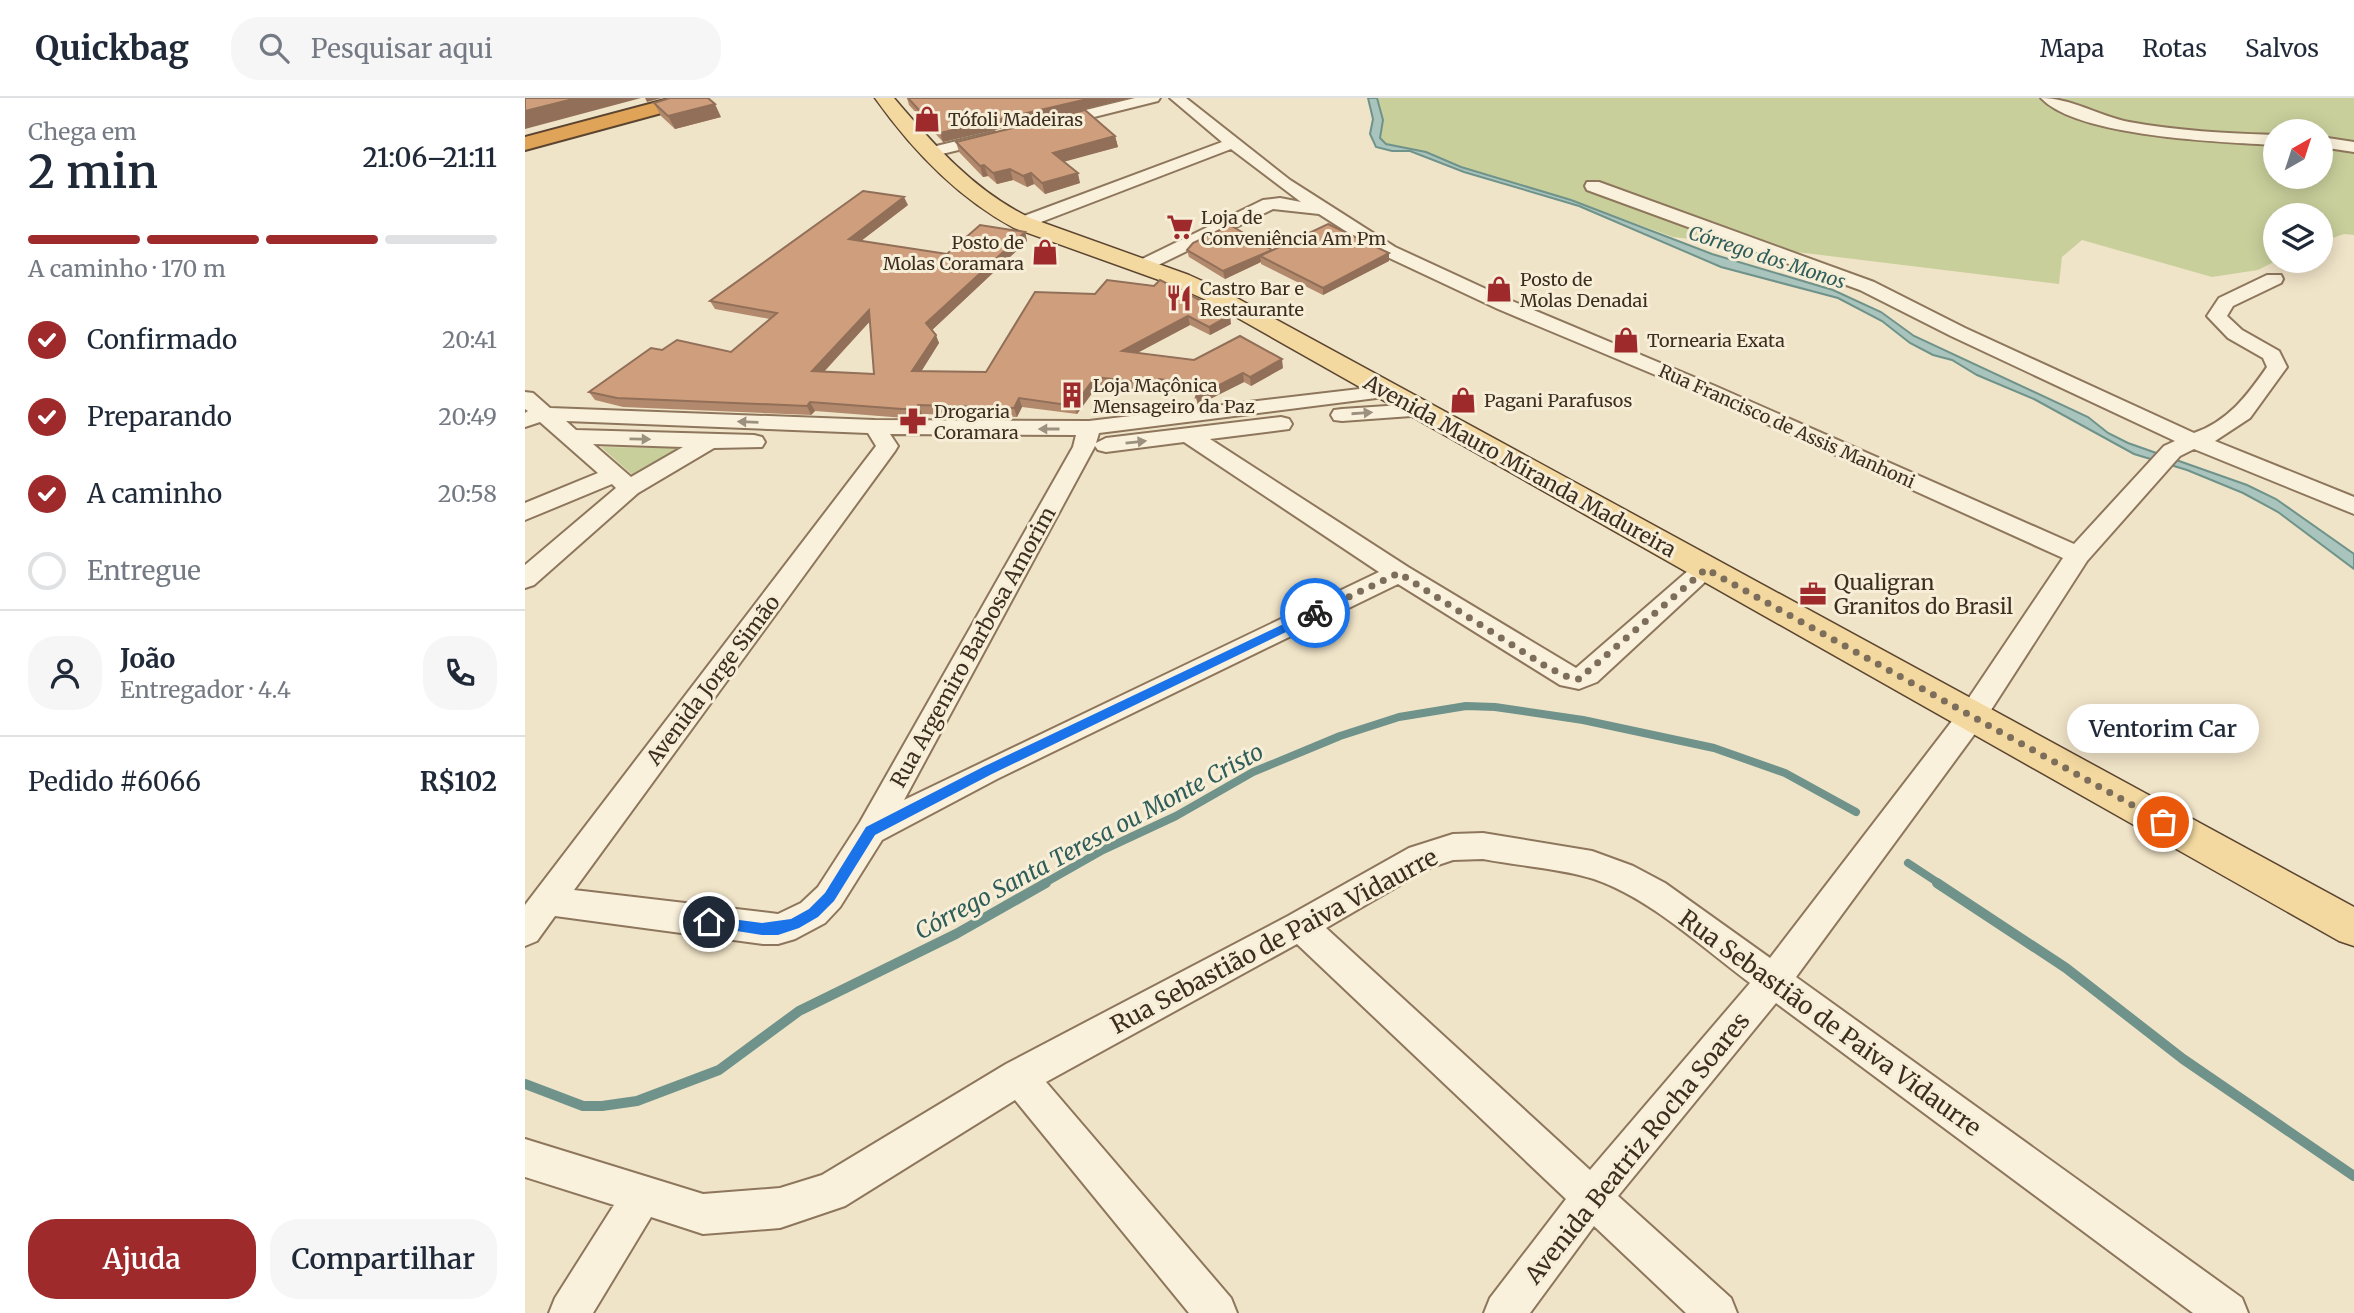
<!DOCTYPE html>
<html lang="pt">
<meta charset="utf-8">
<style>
body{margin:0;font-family:Merriweather,serif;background:#f6f6f7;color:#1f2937;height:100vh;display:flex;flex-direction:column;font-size:26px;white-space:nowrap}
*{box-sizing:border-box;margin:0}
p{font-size:23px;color:#747a83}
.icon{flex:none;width:38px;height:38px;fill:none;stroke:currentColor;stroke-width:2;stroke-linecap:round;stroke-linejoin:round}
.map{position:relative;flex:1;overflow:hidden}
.panel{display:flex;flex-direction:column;background:#fff;width:525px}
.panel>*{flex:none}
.needle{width:46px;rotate:39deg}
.buttons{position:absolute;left:1738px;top:21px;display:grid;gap:14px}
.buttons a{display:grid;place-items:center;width:70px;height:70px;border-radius:50%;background:#fff;box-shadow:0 4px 18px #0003;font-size:35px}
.pin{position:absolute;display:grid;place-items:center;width:60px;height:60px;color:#fff;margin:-30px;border:4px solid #fff;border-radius:50%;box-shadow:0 2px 7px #0007}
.courier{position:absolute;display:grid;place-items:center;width:70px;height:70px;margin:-35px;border:5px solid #1a73e8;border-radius:50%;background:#fff;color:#222;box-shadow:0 2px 9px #0007}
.bubble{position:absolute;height:49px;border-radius:24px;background:#fff;box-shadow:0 4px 18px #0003;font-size:23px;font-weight:600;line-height:49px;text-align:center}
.head em{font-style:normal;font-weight:600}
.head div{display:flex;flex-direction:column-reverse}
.head{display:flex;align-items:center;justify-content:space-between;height:119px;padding:0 28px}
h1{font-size:46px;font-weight:600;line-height:52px}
.bar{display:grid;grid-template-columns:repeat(4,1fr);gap:10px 7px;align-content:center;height:84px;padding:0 28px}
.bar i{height:9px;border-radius:5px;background:#e0e1e3}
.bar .on{background:#9e2a2b}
.bar p{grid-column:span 4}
.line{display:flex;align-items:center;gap:18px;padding:0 28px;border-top:2px solid #e0e1e3}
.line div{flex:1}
.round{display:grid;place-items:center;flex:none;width:74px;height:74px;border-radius:28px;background:#f6f6f7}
ol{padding:0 28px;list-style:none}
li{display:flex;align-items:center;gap:21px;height:77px}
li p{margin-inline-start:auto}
li .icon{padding:7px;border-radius:50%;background:#9e2a2b;color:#fff;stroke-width:4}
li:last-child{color:#747a83}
li i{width:38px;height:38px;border:4px solid #e0e1e3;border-radius:50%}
.primary-button{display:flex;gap:14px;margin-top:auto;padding:14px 28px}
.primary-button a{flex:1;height:80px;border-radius:28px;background:#9e2a2b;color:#fff;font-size:28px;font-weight:600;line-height:80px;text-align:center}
.primary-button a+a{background:#f6f6f7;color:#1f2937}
header{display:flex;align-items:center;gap:42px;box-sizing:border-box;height:98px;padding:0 35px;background:#fff;border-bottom:2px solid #e0e1e3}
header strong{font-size:33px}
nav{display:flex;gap:38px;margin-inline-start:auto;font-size:24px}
.search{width:490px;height:63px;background:#f6f6f7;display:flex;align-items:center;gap:18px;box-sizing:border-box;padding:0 24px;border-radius:28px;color:#747a83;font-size:26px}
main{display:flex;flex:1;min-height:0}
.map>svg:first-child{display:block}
.green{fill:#c9cf9b;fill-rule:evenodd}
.water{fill:#a9c4bc;stroke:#6f938a;stroke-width:2}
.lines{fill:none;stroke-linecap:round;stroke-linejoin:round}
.stream-far1{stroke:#6f938a;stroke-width:8}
.stream{stroke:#6f938a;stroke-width:10}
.minor-casing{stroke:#8d765c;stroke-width:4}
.major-casing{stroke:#5b4430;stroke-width:3}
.highway-casing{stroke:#5b4430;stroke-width:4}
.minor{fill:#faf1dc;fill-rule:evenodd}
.major{fill:#f3d9a0;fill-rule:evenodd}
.highway{fill:#e0a458;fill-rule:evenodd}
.wall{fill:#b2896c;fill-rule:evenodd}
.shaded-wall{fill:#916f58}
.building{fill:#cf9f7d;stroke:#916f58;stroke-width:2;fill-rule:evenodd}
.oneway{fill:#9c907e}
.route{fill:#1a73e8}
.done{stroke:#7c6e5b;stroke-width:7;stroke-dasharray:0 12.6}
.labels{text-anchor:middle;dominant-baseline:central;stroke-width:6;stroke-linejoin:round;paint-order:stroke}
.far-poi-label{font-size:18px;fill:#3d2e20;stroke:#f7eed8;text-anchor:start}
.far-street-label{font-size:18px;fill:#3d2e20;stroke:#f7eed8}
.far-water-label{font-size:19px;font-style:italic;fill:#2f5d5a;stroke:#f7eed8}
.street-label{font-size:21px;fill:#3d2e20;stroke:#f7eed8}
.poi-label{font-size:21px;fill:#3d2e20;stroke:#f7eed8;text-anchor:start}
.water-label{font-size:23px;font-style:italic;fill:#2f5d5a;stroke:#f7eed8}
.near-street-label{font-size:24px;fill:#3d2e20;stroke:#f7eed8}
</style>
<header>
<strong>Quickbag</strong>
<div class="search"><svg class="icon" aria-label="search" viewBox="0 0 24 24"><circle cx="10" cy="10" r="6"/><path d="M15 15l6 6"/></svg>Pesquisar aqui</div>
<nav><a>Mapa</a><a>Rotas</a><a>Salvos</a></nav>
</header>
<main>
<section class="panel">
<div class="head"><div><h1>2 min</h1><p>Chega em</p></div><em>21:06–21:11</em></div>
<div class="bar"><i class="on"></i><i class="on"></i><i class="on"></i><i></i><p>A caminho · 170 m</p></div>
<ol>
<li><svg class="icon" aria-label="check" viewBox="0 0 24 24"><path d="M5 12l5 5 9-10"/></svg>Confirmado<p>20:41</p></li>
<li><svg class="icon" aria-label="check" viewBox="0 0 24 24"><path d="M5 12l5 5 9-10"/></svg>Preparando<p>20:49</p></li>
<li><svg class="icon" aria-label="check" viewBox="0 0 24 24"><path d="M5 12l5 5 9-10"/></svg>A caminho<p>20:58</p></li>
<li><i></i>Entregue</li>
</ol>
<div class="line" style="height:126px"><a class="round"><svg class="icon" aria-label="person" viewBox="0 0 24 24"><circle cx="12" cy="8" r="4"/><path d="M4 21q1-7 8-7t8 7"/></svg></a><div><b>João</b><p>Entregador · 4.4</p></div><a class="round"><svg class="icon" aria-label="phone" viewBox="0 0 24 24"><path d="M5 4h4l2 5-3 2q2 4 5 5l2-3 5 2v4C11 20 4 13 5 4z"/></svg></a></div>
<div class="line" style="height:91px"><div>Pedido #6066</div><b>R$102</b></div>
<div class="primary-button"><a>Ajuda</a><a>Compartilhar</a></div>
</section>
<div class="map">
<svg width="1829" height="1215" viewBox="0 0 1829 1215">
<rect width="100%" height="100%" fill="#f0e4c8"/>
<g class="green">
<path d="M852 0H1829V137L1819 136 1796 144V117H1750L1751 163 1733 172 1687 179 1557 142 1537 159 1534 186 1148 139 1046 102 936 69 901 54 861 46 855 40 858 22ZM1750 33H1796V79H1750Z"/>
<path d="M76 349 159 350 111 380Z"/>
</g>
<path class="water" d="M843 0H852L858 22 855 40 861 46 901 54 936 69 1046 102 1187 156 1308 192 1356 214 1389 238 1563 319 1583 335 1603 345 1722 387 1751 401 1829 456V471L1753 414 1718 395 1662 372 1609 356 1509 301 1452 277 1427 262 1408 257 1385 245 1357 223 1313 200 1196 169 1054 108 939 74 885 53H867L851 49 845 36 848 21Z"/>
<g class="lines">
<g class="stream-far1">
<path d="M1383 765 1415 786"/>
<path d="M518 786 578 752 651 718 728 674 815 638 874 619 941 608 970 609 1058 622 1189 650 1260 675 1331 714"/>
</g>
<g class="stream">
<path d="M1412 785 1541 870 1658 961 1829 1078"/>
<path d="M0 986 58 1008H77L112 1003 194 972 274 913 431 836 521 785"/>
</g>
<g class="minor-casing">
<g id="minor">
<path d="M610 0H635L633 3 529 29 521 24 524 21Z"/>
<path d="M645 0H661L765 82 870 149 987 203 1190 288 1549 446 1639 348 1650 343 1426 238 1335 192 1062 92 1060 88 1062 84H1074L1349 184 1440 230 1669 335C1703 323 1722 298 1742 269L1738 260 1703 240 1682 218 1694 200 1742 177H1756L1758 181 1756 185 1708 208 1702 218 1717 232 1754 253 1762 269 1725 320 1690 343 1829 399V416L1669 351 1655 358 1562 463 1457 626 1271 879 1717 1200 1723 1215H1668L1251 905 1093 1098 1206 1200 1212 1215H1161L1069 1128 1005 1215H959L965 1200 1041 1101 772 846 521 984 706 1200 712 1215H664L490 1002 320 1108 255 1130 178 1136 126 1119 68 1215H24L30 1200 89 1107 0 1079V1041L178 1096 255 1090 297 1077 481 966 763 818 884 750 928 736 958 735 1067 753 1108 768 1140 785 1245 860 1437 610 1538 460 1176 296 973 211 858 157 794 116 748 111 623 172H611L608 168 611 164 738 102 755 100 776 104 706 51 503 129H491L488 125 491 121 697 44ZM958 761C994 768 1034 770 1069 781 1125 800 1178 850 1225 885L1065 1072 801 830 904 770 928 762Z"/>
<path d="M1516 0C1546 0 1574 18 1604 24 1652 33 1701 35 1750 37V47C1697 44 1552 39 1516 0Z"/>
<path d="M469 34 474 36 477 39 474 42 405 59 397 54 399 51Z"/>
<path d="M1796 39 1829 44V54L1796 49Z"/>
<path d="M860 288 867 290 871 294 867 298 574 335 571 345 581 340 756 319 764 321 767 326 764 331 685 341 883 469 1051 570 1172 465 1181 462 1190 465 1194 471 1072 584 1054 591 1035 587 873 486 472 681 357 742 315 809 300 825 270 841 253 846H238L30 818 12 843 0 848V807L351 348 343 335 41 323 51 332 229 337 237 339 240 344 237 349 189 350 113 395 9 487 0 490V467L91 390 87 386 0 422V405L73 375 15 324 0 329V315L3 313 0 311V294L8 295 25 310 350 322 564 323ZM365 336 551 337 548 349 335 724 293 789 276 805 253 816 49 792 370 353 373 348ZM659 344 854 474 379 702 570 348 573 352 581 354ZM68 346 158 349 106 379Z"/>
<path d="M892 306 900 307 903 312 900 317 817 323 809 322 806 317 809 312 817 311Z"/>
</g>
</g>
<g class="major-casing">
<path id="major" d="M350 0H369C409 47 448 92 505 120L664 177 697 192 1829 809V848L1814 843 681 202 648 187 489 130C433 100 387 52 350 0Z"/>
</g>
<g class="highway-casing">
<path id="highway" d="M147 0H180L177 4 0 52V39Z"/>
</g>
<use href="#minor" class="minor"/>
<use href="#major" class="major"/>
<use href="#highway" class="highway"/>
</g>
<g class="wall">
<path d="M382 0H607L418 44 384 7Z"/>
<path d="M129 5 196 19 150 31 136 18Z"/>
<path d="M590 38 593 49 539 63 555 85 520 96 509 86 502 89 488 82 472 86 463 78 458 79 434 54 431 44Z"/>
<path d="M383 107 336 143 422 156 500 134 502 143 407 232 414 245 396 273 461 274 570 196 706 226 685 237 665 227 612 255 669 262 758 270 726 288 719 284 673 307 671 299 672 295 636 290 634 294 573 287 552 316 497 309 492 319 397 316 394 320H380L290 313 286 317 98 309 70 302 64 294 137 252 206 254 245 221 190 211 185 203ZM345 223 349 276 299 274Z"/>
<path d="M662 152H747L864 163 798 197 736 166V164L700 181 664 159Z"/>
</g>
<g class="shaded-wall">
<path d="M52 0H116L0 31V13Z"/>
<path d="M120 0H137L122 4Z"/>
<path d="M567 0H607L418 44 415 35Z"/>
<path d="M190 6 196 19 150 31 143 18Z"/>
<path d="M590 38 593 49 531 66 528 55Z"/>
<path d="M459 67 463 78 458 79 455 68Z"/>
<path d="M485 71 488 82 472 86 468 75Z"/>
<path d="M506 75 509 86 502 89 498 78Z"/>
<path d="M553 75 555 85 520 96 517 85Z"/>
<path d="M379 99 383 107 328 149 324 141Z"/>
<path d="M500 134 502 143 405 234 401 225Z"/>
<path d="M747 152 735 158 736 164 700 181 698 173Z"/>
<path d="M864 155V163L798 197V190Z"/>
<path d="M344 212 348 220 291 282 287 273Z"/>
<path d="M705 217 706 226 685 237 684 229Z"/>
<path d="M663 218 665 227 599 262 597 253Z"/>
<path d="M411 237 414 245 391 282 387 273Z"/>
<path d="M757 261 758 270 726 288 725 279Z"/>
<path d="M718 275 719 284 673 307 671 299Z"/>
<path d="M570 279 573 287 552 316 549 308Z"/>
<path d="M634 281 636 290 634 294 632 286Z"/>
<path d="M494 300 497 309 492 319 489 310Z"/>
<path d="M285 304 290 313 286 317 282 308Z"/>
<path d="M393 307 397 316 394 320 391 311Z"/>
</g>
<g class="building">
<path d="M0 0H52L0 13Z"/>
<path d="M145 0H183L190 6 143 18 129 5Z"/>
<path d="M383 0H567L415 35Z"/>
<path d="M560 12 590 38 528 55 553 75 517 85 506 75 498 78 485 71 468 75 459 67 455 68 431 44Z"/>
<path d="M338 93 379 99 324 141 422 156 455 127 500 134 401 225 411 237 387 273 461 274 510 194 570 196 582 182 629 188 635 182 705 217 684 229 663 218 597 253 669 262 715 238 757 261 725 279 718 275 671 299 675 286 634 281 632 286 570 279 549 308 494 300 489 310 393 307 391 311H377L285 304 282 308 92 300 64 294 126 250 137 252 152 242 206 254 252 215 185 203ZM344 212 349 276 287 273Z"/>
<path d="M803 126 864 155 798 190 735 158Z"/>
<path d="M705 127 747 152 698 173 662 152 668 145Z"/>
</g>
<defs><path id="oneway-solid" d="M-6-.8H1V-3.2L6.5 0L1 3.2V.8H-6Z" transform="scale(1.75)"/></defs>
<g class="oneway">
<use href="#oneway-solid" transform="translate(837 315) rotate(-4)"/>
<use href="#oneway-solid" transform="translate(223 324) rotate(-178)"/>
<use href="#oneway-solid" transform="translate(524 331) rotate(180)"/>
<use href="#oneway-solid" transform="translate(115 341) rotate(1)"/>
<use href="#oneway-solid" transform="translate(611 344) rotate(-6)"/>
</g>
<path class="route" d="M790 511 794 512V518L467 676 350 737 309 803 293 819 274 830 253 837H237L180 828 178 824 184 818 237 825 266 821 284 811 300 795 341 729 458 669Z"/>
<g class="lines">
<path class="done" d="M790 515 874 475 1022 569 1045 580 1054 581 1181 471 1638 724"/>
</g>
<defs>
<g id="shop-bare" transform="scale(2.1)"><path d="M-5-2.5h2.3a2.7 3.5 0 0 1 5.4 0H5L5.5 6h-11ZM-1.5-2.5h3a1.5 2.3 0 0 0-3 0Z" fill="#9e2a2b" stroke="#f7eed8" stroke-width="2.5" paint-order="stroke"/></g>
<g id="supermarket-bare" transform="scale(2.1)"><path d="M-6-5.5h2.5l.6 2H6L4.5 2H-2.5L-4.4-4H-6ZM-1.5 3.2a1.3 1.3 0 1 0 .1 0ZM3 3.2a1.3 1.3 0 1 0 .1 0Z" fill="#9e2a2b" stroke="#f7eed8" stroke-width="2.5" paint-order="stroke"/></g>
<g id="restaurant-bare" transform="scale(2.1)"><path d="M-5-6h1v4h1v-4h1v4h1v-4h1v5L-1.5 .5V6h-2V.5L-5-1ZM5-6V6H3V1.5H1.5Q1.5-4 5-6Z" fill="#9e2a2b" stroke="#f7eed8" stroke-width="2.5" paint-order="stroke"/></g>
<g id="building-bare" transform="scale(2.1)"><path d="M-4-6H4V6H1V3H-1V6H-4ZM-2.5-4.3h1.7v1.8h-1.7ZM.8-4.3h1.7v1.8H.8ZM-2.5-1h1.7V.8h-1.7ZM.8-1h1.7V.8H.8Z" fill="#9e2a2b" stroke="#f7eed8" stroke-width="2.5" paint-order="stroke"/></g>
<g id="pharmacy-bare" transform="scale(2.1)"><path d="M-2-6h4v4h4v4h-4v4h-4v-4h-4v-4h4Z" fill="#9e2a2b" stroke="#f7eed8" stroke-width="2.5" paint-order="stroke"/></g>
<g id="office-bare" transform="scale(2.1)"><path d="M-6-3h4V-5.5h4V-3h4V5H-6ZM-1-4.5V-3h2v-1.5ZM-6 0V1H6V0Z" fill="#9e2a2b" stroke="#f7eed8" stroke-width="2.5" paint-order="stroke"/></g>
</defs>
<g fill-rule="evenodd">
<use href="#shop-bare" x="402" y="21"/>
<use href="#supermarket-bare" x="655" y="129"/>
<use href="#shop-bare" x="520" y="154"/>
<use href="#shop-bare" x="974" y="191"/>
<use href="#restaurant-bare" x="654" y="200"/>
<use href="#shop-bare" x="1101" y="242"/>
<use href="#building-bare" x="547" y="297"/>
<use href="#shop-bare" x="938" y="302"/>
<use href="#pharmacy-bare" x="388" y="323"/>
<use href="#office-bare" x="1288" y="496"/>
</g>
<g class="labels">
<g class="far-poi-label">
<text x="423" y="21">Tófoli Madeiras</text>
<text x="676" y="119">Loja de<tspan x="676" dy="21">Conveniência Am Pm</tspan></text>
<text x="499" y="144" text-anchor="end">Posto de<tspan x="499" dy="21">Molas Coramara</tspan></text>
<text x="995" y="181">Posto de<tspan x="995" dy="21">Molas Denadai</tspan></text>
<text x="675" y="190">Castro Bar e<tspan x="675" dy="21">Restaurante</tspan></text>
<text x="1122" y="242">Tornearia Exata</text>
<text x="568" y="287">Loja Maçônica<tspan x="568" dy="21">Mensageiro da Paz</tspan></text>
<text x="959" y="302">Pagani Parafusos</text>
<text x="409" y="313">Drogaria<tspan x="409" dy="21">Coramara</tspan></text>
</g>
<g class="far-street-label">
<text transform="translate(1262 328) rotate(24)">Rua Francisco de Assis Manhoni</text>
</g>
<g class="far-water-label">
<text transform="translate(1242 159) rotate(18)">Córrego dos Monos</text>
</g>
<g class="street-label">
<text transform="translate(995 368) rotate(29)">Avenida Mauro Miranda Madureira</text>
<text transform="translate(448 549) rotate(-61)">Rua Argemiro Barbosa Amorim</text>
<text transform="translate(188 582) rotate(-53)">Avenida Jorge Simão</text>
</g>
<g class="poi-label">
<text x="1309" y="484">Qualigran<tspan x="1309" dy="24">Granitos do Brasil</tspan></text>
</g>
<g class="water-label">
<text transform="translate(564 743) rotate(-28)">Córrego Santa Teresa ou Monte Cristo</text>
</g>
<g class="near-street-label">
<text transform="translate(749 843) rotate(-28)">Rua Sebastião de Paiva Vidaurre</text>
<text transform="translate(1305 925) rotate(36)">Rua Sebastião de Paiva Vidaurre</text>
<text transform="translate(1112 1050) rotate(-51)">Avenida Beatriz Rocha Soares</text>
</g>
</g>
</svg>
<div class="buttons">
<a><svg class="needle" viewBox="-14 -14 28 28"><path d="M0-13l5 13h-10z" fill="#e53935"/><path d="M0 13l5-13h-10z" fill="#747a83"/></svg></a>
<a><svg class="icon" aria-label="layers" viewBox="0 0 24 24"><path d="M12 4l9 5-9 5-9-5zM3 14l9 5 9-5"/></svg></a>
</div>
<div class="pin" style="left:1638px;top:724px;background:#ea580c"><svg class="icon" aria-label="bag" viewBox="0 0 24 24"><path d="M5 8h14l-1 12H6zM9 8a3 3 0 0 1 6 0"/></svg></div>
<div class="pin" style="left:184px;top:824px;background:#1f2937"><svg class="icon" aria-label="home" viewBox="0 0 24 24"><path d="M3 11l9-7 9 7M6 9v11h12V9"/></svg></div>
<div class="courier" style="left:790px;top:515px"><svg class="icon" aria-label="bike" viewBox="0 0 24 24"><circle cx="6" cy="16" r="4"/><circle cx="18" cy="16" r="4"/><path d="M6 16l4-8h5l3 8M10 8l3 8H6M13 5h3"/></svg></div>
<div class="bubble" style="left:1542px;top:606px;width:192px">Ventorim Car</div>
</div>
</main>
